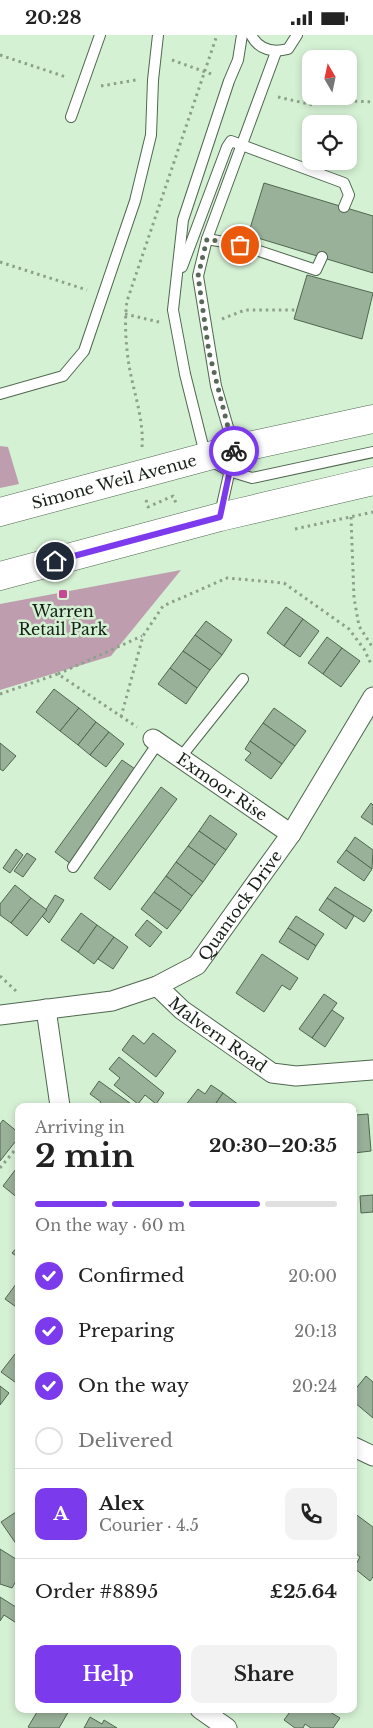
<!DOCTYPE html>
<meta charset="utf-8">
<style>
body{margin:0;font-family:"Libre Baskerville",serif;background:#f2f2f2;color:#222;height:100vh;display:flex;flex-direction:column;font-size:19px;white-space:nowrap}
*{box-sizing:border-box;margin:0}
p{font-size:16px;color:#767676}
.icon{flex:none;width:28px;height:28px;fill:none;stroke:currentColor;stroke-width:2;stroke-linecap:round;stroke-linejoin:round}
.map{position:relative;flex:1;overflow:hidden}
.details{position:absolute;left:15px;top:1068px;width:342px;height:610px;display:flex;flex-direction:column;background:#fff;border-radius:10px;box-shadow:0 2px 8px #0003}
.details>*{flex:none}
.needle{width:32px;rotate:351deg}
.controls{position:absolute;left:302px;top:15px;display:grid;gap:10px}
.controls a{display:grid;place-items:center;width:55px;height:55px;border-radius:10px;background:#fff;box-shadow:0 2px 8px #0003;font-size:25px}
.pin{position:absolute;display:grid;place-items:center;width:42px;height:42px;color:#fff;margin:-21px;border:2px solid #fff;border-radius:50%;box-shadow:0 1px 5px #0007}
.courier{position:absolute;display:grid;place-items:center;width:50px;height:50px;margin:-25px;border:4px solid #7c3aed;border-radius:50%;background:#fff;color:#222;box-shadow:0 1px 6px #0007}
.overview em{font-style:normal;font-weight:700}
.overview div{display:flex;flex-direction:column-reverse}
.overview{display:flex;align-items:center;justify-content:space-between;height:85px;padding:0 20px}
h1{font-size:32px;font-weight:700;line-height:38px}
.bar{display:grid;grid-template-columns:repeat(4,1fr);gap:8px 5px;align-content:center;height:60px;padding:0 20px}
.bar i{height:6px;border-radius:4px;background:#e0e0e0}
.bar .current{background:#7c3aed}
.bar p{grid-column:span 4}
.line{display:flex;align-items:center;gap:12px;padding:0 20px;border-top:1px solid #e0e0e0}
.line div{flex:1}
.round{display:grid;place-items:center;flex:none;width:52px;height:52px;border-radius:10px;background:#f2f2f2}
ol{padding:0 20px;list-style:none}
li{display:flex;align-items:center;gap:15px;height:55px}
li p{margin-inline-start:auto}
li .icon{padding:5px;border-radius:50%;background:#7c3aed;color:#fff;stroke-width:4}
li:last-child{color:#767676}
li i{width:28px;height:28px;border:2px solid #e0e0e0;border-radius:50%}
.primary-button{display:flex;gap:10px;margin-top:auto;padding:10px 20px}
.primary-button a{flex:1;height:58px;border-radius:10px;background:#7c3aed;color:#fff;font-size:20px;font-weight:700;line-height:58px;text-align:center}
.primary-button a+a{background:#f2f2f2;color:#222}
.status{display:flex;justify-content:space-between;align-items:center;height:35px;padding:0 25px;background:#fff;direction:ltr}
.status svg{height:14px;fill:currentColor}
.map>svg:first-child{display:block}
.forest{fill:#be9eae}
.building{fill:#99b199;stroke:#4f674f}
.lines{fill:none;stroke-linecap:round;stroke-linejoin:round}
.lane-casing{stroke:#4f674f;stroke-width:12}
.street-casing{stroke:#4f674f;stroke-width:21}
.highway-casing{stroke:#4f674f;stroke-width:29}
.path{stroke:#8ca18b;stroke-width:3;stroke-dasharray:2.5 4;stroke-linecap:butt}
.lane{stroke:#fff;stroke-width:10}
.street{stroke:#fff;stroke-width:19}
.highway{stroke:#fff;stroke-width:28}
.done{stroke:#596958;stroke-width:5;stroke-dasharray:0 9}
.route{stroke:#7c3aed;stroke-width:6}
.poi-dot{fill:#c64793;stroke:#d5f1d4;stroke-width:2}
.labels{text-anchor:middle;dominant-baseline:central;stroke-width:5;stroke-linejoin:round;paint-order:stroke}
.street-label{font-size:16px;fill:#162016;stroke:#d5f1d4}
.poi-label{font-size:16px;fill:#162016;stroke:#d5f1d4}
</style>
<div class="status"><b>20:28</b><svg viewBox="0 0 49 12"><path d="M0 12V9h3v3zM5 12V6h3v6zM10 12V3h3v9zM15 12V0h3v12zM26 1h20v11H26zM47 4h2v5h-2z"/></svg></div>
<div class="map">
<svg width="373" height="1693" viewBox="0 0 373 1693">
<rect width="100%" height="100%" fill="#d5f1d4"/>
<g class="forest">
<path d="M0 411 8 412 19 449 0 453Z"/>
<path d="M181 535 111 621 0 655V569Z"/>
</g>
<g class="building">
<path d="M264 148 373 181V238L248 200Z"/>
<path d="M307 240 373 258 362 304 294 284Z"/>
<path d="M286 572 303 584 284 611 267 598Z"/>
<path d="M303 584 319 596 300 622 284 611Z"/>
<path d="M206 586 232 605 222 620 195 600Z"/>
<path d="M195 600 222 620 210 635 183 616Z"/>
<path d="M327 602 342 613 323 639 308 628Z"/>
<path d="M342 613 360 626 341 652 323 639Z"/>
<path d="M183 616 210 635 197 653 170 633Z"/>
<path d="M170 633 197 653 186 669 158 649Z"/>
<path d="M54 654 79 673 60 696 36 677Z"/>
<path d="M79 673 96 687 78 710 60 696Z"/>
<path d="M274 673 306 696 295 711 263 688Z"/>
<path d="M96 687 109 697 90 720 78 710Z"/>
<path d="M263 688 295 711 282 729 250 706Z"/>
<path d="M109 697 124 709 106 732 90 720Z"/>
<path d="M250 706 282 729 271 744 245 725 251 718 245 714Z"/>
<path d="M0 708 16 721 3 736 0 734Z"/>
<path d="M122 725 138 736 71 829 55 817Z"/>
<path d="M161 752 177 764 110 855 94 843Z"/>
<path d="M371 768 373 770V790L361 782Z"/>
<path d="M210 780 237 799 226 815 199 796Z"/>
<path d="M199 796 226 815 215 830 188 811Z"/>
<path d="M355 802 373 815 372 834 346 815Z"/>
<path d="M188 811 215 830 203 847 176 827Z"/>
<path d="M16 814 23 820 10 838 3 833Z"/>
<path d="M346 815 372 834 364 846 337 827Z"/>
<path d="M27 818 36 824 23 842 14 836Z"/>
<path d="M176 827 203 847 192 861 166 841Z"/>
<path d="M166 841 192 861 181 876 154 857Z"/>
<path d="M15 850 31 863 11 888 0 880V869Z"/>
<path d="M335 852 372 875 364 887 327 863Z"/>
<path d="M154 857 181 876 167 894 141 874Z"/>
<path d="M55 860 64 865 49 888 42 881Z"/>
<path d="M31 863 47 875 27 901 11 888Z"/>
<path d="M327 863 354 881 346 894 319 875Z"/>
<path d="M81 878 97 890 78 917 61 905Z"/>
<path d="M296 881 324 899 316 911 288 893Z"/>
<path d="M147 885 162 897 150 912 135 900Z"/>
<path d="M97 890 114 902 94 929 78 917Z"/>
<path d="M288 893 316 911 308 925 279 907Z"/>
<path d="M114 902 128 912 113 934 98 924Z"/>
<path d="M262 919 298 943 290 955 282 950 264 977 236 958Z"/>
<path d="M324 959 337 968 312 1003 299 994Z"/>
<path d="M332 975 344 983 325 1012 312 1003Z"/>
<path d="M153 998 176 1016 156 1042 122 1015 133 1000 144 1009Z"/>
<path d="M119 1022 164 1058 156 1069 145 1060 138 1069 114 1050 120 1043 109 1034Z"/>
<path d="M99 1046 134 1071H98L101 1067 90 1059Z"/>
<path d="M211 1050 223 1058 214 1071H185L198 1054 205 1059Z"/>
<path d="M223 1058 239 1070 238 1071H214Z"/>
<path d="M356 1075V1080L368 1079 371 1116 354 1118V1076Z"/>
<path d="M3 1085 19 1098V1102L0 1126V1089Z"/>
<path d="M19 1130V1164L3 1151Z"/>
<path d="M373 1160V1177L361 1178 360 1161Z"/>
<path d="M19 1210V1223L12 1218Z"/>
<path d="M19 1245V1274L5 1264Z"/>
<path d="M15 1319 19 1322V1350L1 1337Z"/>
<path d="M366 1341 373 1347V1383L354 1367V1356Z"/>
<path d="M0 1351 9 1358 0 1370Z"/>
<path d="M19 1475V1513L1 1487Z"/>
<path d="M354 1478 373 1492V1542L370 1546 354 1533 360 1522 354 1517Z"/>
<path d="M0 1514 19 1526V1541L12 1553 0 1549Z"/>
<path d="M0 1562 19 1574 18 1589 4 1580 0 1586Z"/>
<path d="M32 1674H70L59 1693H30L28 1692 37 1677Z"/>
<path d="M292 1674H325L340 1683 333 1693H311L305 1689 303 1693H295L284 1685Z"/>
<path d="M90 1682 102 1689 104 1685 117 1693H84Z"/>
</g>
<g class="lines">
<g class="lane-casing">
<g id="lane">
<path d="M242 0 238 25 229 46 183 185 173 275 185 339 206 423 229 436 252 443 373 417"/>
<path d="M251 0C259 15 273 18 288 14L297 0"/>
<path d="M71 82 100 0"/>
<path d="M207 204 241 210 316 235 322 222"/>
<path d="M182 232 227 112 231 106 344 148 349 160 344 172"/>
<path d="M0 359 63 341 84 316 135 166 151 100 153 45 158 0"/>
<path d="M234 413 216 351 198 241 207 204 276 17"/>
<path d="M220 479 231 430"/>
<path d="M180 723 243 644"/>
<path d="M73 832 158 708"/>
</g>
</g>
<g class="street-casing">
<g id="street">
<path id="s1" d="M153 704 291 799"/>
<path id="s2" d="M157 951 182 975 272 1038 296 1041 373 1035"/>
<path d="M46 974 60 1071"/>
<path id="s3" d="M0 980 112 966 157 951 197 930 291 799 373 662"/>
<path d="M354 1412 373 1421"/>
<path d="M200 1674 227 1693"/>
</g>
</g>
<g class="highway-casing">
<g id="highway">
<path id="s4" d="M0 477 235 414 373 384"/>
<path d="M0 541 220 482 373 446"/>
</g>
</g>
<g class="path">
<path d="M0 20 66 42"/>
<path d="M172 25 214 40"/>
<path d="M101 51 136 45"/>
<path d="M336 61 350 66 373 67"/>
<path d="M278 62 313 70 316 61"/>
<path d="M0 227 87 255"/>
<path d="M125 279 159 287"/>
<path d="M222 284 245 275H297"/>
<path d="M142 412C144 387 135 361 130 336 126 314 124 288 127 266L217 0"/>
<path d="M146 465 148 472 173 461 176 468"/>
<path d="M351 482 354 563 359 591 373 613"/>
<path d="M295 494 373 477"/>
<path d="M58 639 142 601"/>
<path d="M0 659 58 639 137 692"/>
<path d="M121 682 143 601 163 571 227 543 284 548 349 594 364 614 371 629"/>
<path d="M0 941 16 956"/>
<path d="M0 1133 19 1110"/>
</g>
<use href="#lane" class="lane"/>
<use href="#street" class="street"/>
<use href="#highway" class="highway"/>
</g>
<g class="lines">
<path class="done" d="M234 416 209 317 198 241 207 204 240 210"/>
<path class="route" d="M55 526 220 482 234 416"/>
</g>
<rect class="poi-dot" x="58" y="554" width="10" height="10" rx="2.5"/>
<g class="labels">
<g class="street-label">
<text stroke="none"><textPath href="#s4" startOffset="118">Simone Weil Avenue</textPath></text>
<text stroke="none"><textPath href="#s1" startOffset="84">Exmoor Rise</textPath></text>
<text stroke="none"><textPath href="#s3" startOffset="279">Quantock Drive</textPath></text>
<text stroke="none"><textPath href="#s2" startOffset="78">Malvern Road</textPath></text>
</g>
<g class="poi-label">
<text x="63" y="576">Warren<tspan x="63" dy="18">Retail Park</tspan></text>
</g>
</g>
</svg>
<div class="controls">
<a><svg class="needle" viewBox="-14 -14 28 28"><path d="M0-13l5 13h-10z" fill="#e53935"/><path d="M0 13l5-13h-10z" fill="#767676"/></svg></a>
<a><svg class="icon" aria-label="locate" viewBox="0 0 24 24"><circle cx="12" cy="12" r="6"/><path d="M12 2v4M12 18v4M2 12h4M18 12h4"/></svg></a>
</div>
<div class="pin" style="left:240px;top:210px;background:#ea580c"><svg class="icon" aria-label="bag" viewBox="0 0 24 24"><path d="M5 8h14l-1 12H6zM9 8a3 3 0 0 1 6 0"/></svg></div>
<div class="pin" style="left:55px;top:526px;background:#1f2937"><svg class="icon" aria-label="home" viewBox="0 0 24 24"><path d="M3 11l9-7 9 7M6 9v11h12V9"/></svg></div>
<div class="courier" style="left:234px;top:416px"><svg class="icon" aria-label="bike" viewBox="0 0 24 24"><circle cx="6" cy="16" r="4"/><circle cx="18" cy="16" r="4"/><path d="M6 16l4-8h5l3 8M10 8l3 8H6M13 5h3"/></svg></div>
<section class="details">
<div class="overview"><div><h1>2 min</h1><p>Arriving in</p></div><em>20:30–20:35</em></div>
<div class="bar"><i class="current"></i><i class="current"></i><i class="current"></i><i></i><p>On the way · 60 m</p></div>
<ol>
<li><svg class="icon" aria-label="check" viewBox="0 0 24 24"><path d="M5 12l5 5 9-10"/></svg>Confirmed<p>20:00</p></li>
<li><svg class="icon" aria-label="check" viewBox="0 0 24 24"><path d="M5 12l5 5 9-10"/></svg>Preparing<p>20:13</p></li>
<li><svg class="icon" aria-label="check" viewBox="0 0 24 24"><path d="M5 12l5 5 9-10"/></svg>On the way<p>20:24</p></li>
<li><i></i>Delivered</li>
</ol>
<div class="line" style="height:90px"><b class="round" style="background:#7c3aed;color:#fff">A</b><div><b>Alex</b><p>Courier · 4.5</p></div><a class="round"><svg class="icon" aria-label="phone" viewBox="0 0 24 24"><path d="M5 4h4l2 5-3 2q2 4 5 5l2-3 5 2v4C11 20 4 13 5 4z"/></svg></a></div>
<div class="line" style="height:65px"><div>Order #8895</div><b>£25.64</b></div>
<div class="primary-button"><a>Help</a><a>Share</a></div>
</section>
</div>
